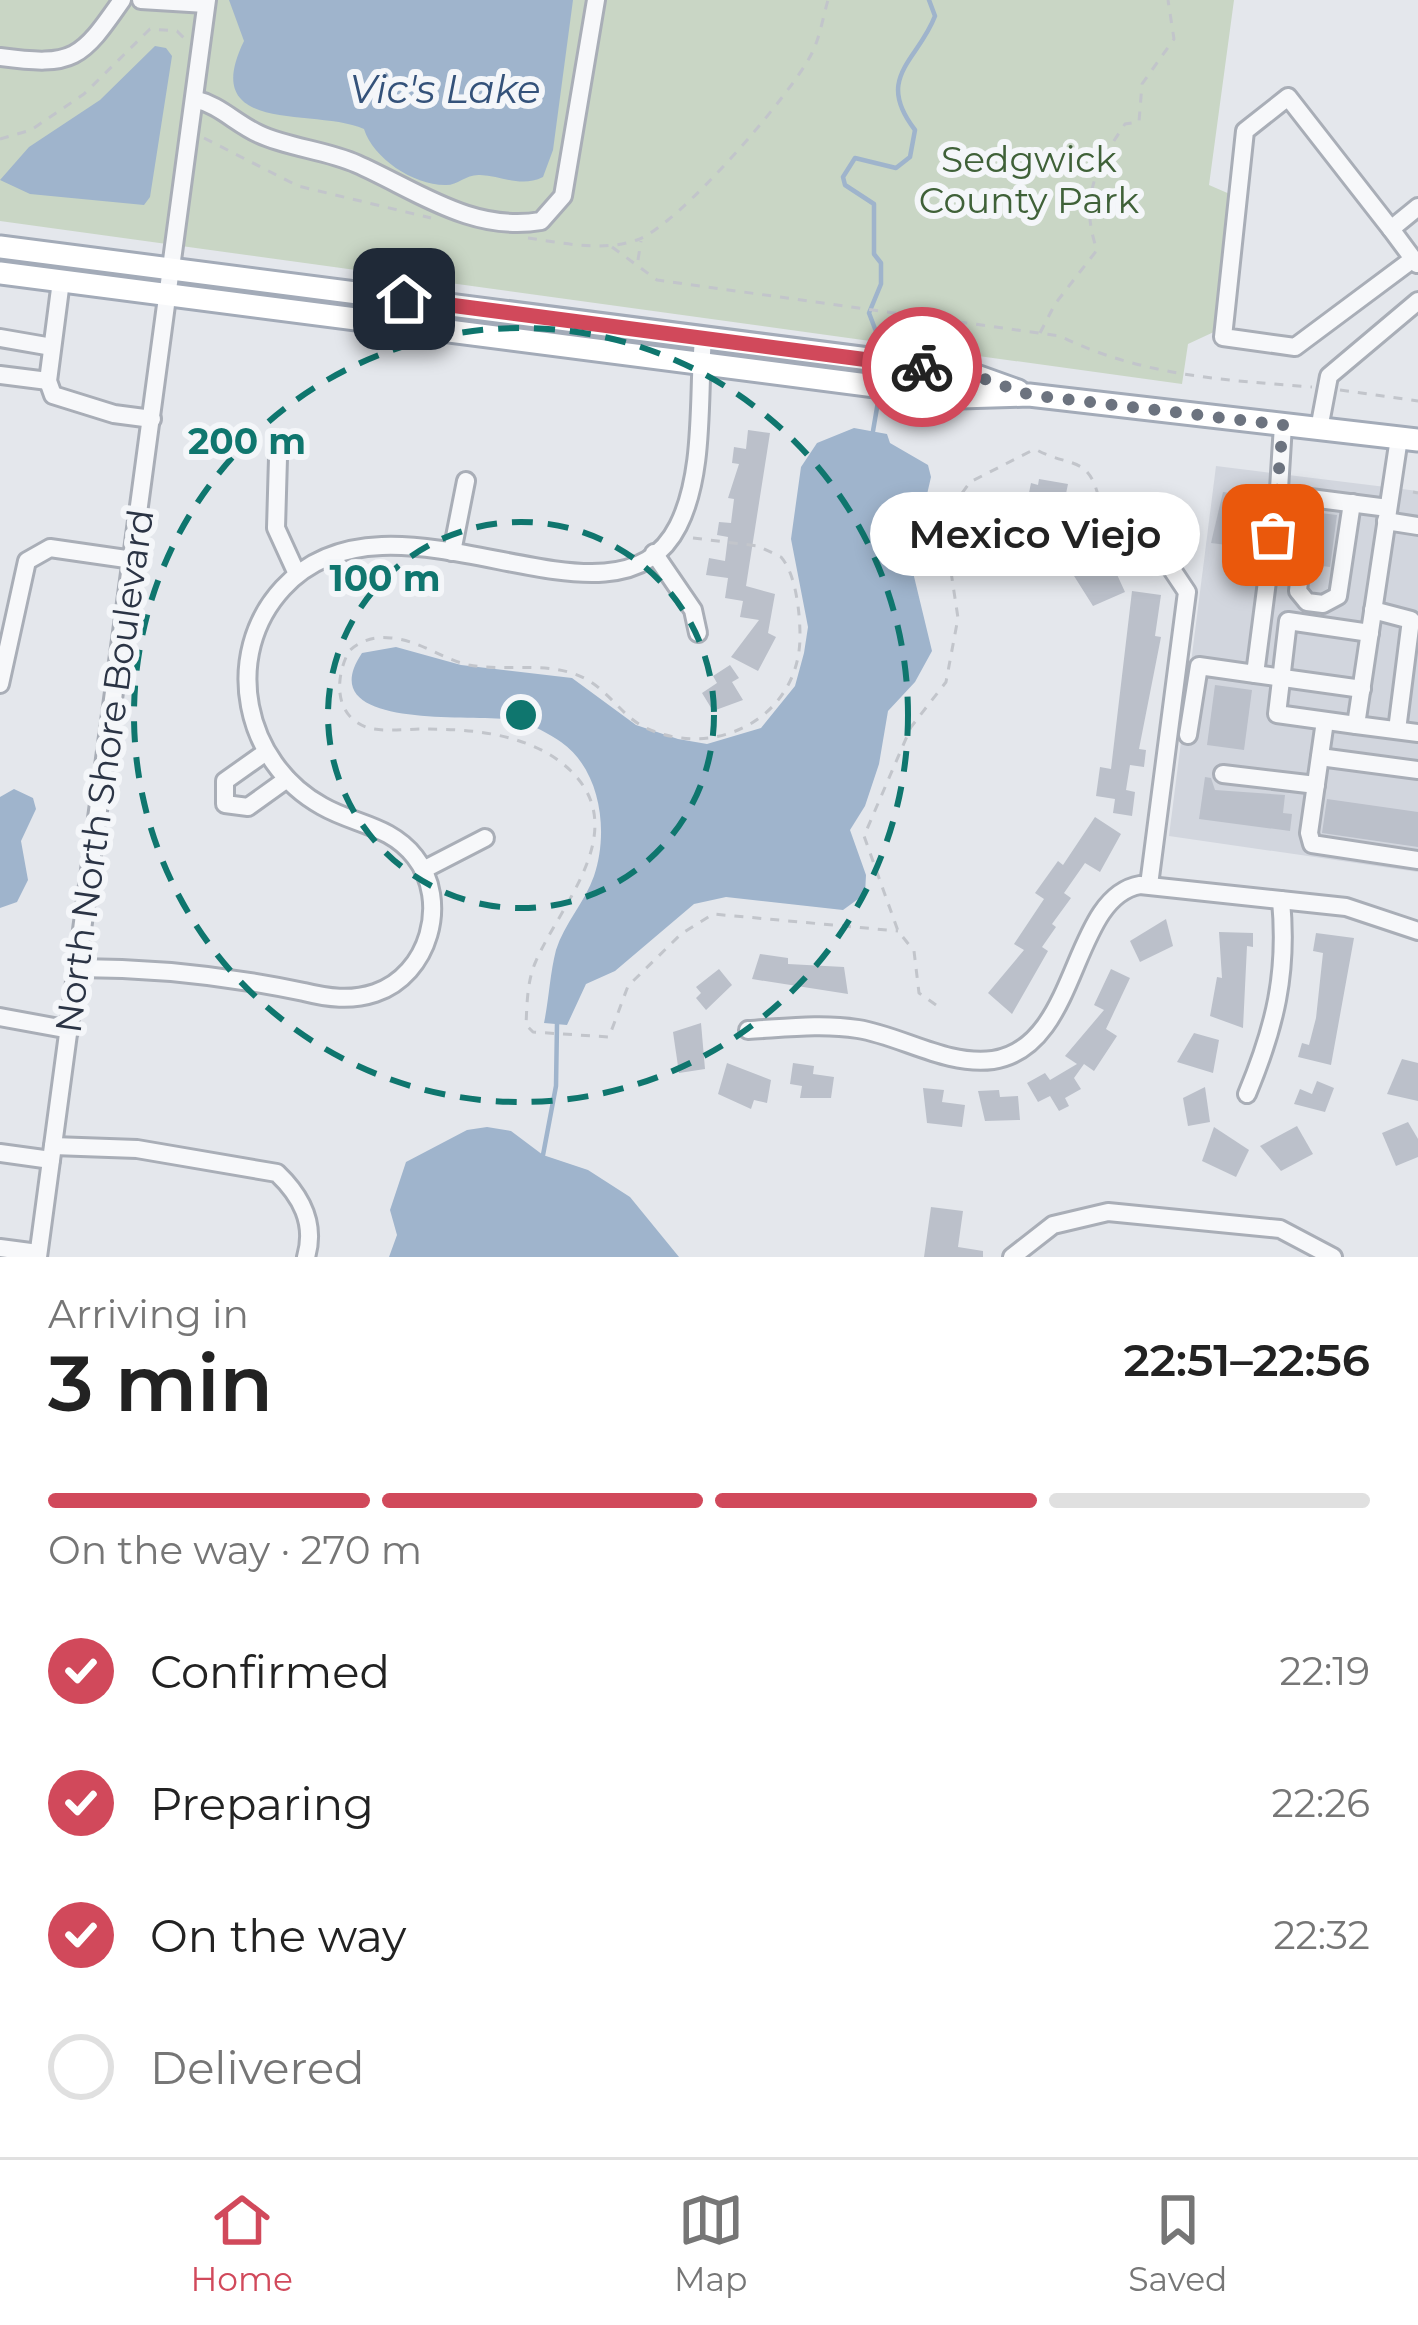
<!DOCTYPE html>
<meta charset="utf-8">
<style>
body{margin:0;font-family:Montserrat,sans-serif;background:#f2f2f2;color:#222;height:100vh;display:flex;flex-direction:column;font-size:45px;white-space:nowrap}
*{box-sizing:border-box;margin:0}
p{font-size:39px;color:#767676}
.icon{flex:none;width:66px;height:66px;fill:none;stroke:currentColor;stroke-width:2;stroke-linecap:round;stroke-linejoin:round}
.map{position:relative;height:1257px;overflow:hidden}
.sheet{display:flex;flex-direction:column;background:#fff;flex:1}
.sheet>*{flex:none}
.pin{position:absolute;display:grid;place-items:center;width:102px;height:102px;color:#fff;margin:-51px;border-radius:24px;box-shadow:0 6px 18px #0006}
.courier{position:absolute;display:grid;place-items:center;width:120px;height:120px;margin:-60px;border:9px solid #d1495b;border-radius:50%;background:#fff;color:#222;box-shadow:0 3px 15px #0007}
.bubble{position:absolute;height:84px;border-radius:42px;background:#fff;box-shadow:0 6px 18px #0003;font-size:39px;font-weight:600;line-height:84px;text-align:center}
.summary em{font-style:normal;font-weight:600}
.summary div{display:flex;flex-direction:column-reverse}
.summary{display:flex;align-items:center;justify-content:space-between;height:204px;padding:0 48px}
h1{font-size:78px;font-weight:600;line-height:90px}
.bar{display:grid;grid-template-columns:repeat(4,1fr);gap:18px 12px;align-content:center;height:144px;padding:0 48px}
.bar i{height:15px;border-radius:9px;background:#e0e0e0}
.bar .selected{background:#d1495b}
.bar p{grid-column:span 4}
ol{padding:0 48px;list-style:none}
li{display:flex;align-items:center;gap:36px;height:132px}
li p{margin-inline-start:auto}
li .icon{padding:12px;border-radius:50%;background:#d1495b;color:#fff;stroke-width:4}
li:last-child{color:#767676}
li i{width:66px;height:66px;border:6px solid #e0e0e0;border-radius:50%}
.tabs{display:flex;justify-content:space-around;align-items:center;height:168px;border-top:3px solid #e0e0e0;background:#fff;font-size:33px;color:#767676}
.tabs a{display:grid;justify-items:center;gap:6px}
.tabs .selected{color:#d1495b}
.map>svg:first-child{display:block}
.built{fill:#d2d6de}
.green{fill:#c9d6c5}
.water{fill:#9fb4cc}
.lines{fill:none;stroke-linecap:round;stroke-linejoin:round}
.stream{stroke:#9fb4cc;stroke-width:4.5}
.building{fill:#bbc0ca}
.minor-casing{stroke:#a9aeb7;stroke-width:22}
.major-casing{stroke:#a3abb8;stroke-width:27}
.path{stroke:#c2c5cb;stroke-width:3;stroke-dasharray:9 9;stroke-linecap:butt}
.minor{stroke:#f7f8fa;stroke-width:16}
.major{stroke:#fff;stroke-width:21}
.done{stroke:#6c737f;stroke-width:12;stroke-dasharray:0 21.6}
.route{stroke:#d1495b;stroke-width:15}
.ring{fill:none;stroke:#0f766e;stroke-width:6;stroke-dasharray:21 15}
.labels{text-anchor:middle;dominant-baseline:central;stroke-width:12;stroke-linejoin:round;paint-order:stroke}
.park-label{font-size:36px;fill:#3f6138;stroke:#f4f6f9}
.street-label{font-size:36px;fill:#2b3445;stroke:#f4f6f9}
.water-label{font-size:39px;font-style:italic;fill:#34527a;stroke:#f4f6f9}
.centre{fill:#0f766e;stroke:#f4f6f9;stroke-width:6}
.ring-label{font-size:36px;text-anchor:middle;font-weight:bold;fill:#0f766e;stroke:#f4f6f9;stroke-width:12;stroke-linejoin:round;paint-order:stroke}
</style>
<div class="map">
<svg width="1418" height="1257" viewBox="0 0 1418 1257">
<rect width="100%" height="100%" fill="#e4e7ec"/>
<path class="built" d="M1216 466 1418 491V872L1169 836Z"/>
<path class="green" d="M0 0H1234L1209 185 1232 195 1216 331 1188 344 1182 384 0 221Z"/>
<g class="water">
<path d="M229 0H573L553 150 543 177C521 188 503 176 480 175 466 174 457 186 445 185 413 185 373 158 364 129 316 107 197 137 244 41Z"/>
<path d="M155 46 166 48 172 56 150 197 144 205 30 194 0 180 29 147 100 100Z"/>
<path d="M854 428 887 434 890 443 928 465 931 477 911 564 932 651 915 682 888 711 879 764 865 806 850 830 866 875 865 894 843 910 726 897 694 904 615 971 586 984 567 1025 544 1023C549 999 550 973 556 950 564 924 585 902 594 876 609 832 601 770 561 742 550 734 532 725 520 721 487 712 307 735 362 653L396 647 461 665 572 678 636 725 678 739 707 744 761 728 795 686 804 653 808 627 791 539 801 467 817 443Z"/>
<path d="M14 789 33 798 36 809 21 841 28 880 17 902 0 908V797Z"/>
<path d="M487 1127 511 1131 543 1155 588 1170 630 1197 679 1257H389L397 1235 390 1210 406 1162 467 1130Z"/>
</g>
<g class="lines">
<g class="stream">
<path d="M885 355 869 313 881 284V263L874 254V204L845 185 843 177 855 158 896 168 910 157 915 130C874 77 918 61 935 16L929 0"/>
<path d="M873 431 879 396"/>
<path d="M543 1155 556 1086 557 1024"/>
</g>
</g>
<g class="building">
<path d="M748 430 770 433 746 586 775 594 768 633 776 637 758 671 731 657 759 620 740 617 743 601 725 598 728 578 706 575 709 558 725 561 728 537 717 535 719 522 731 523 734 499 728 498 739 464 732 463 734 447 746 449Z"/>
<path d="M1039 479 1068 484 1063 508 1050 505 1060 524 1024 517 1031 483 1038 485Z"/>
<path d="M1223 492 1260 497 1258 549 1211 543Z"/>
<path d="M1320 513 1337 515 1330 567 1314 565Z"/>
<path d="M1061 526 1084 569 1109 557 1125 592 1093 606 1069 568 1052 569 1036 539Z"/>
<path d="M1132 591 1161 595 1155 636 1161 637 1139 749 1146 750 1144 767 1130 765 1126 790 1135 792 1132 816 1113 813 1115 799 1096 796 1100 767 1111 769Z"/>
<path d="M730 665 739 678 732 682 743 700 713 711 702 693 717 683 713 676Z"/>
<path d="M1215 685 1252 690 1244 750 1207 745Z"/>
<path d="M1205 777 1211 778 1215 790 1285 795 1283 813 1292 814 1290 831 1199 819Z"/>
<path d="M1327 799 1418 812V847L1322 833Z"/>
<path d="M1095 817 1121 834 1100 872 1085 863 1064 893 1071 898 1052 924 1056 927 1042 947 1048 951 1012 1014 988 993 1024 950 1014 944 1044 899 1035 893 1058 861 1063 865Z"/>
<path d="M1166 919 1173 946 1140 962 1130 941Z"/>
<path d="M1219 932 1253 933V947L1247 946 1243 1028 1210 1016 1217 977 1222 978Z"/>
<path d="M1316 933 1354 938 1331 1065 1298 1057 1302 1043 1309 1045 1316 1018 1323 953 1313 951Z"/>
<path d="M760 954 788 958V964L844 967 848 994 752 979Z"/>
<path d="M719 969 732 985 706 1010 696 998 701 993 696 987Z"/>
<path d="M1111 969 1130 978 1106 1029 1117 1036 1094 1071 1084 1064 1074 1078 1081 1089 1065 1098 1069 1106 1059 1111 1050 1096 1038 1102 1027 1083 1045 1073 1050 1080 1077 1064 1065 1056 1104 1010 1094 1005Z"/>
<path d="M701 1023 705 1069 679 1073 673 1032Z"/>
<path d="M1194 1033 1219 1040 1213 1073 1177 1062Z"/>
<path d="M1402 1059 1418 1063V1101L1387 1094Z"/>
<path d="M727 1063 771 1080 767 1103 754 1100 751 1109 718 1094Z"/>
<path d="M793 1063 814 1066 813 1074 834 1077 831 1098H800L802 1086 790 1084Z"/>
<path d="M1317 1081 1334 1088 1325 1112 1294 1104 1300 1089 1312 1094Z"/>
<path d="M1205 1087 1210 1122 1188 1126 1183 1098Z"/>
<path d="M923 1088 944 1090 942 1102 965 1105 962 1127 927 1123Z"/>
<path d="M999 1090 1000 1097 1018 1096 1020 1120 985 1121 978 1091Z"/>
<path d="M1408 1122 1418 1139V1157L1396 1166 1382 1133Z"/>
<path d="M1297 1126 1313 1154 1281 1171 1260 1146Z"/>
<path d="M1214 1127 1249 1150 1236 1177 1202 1161Z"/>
<path d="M931 1207 963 1211 958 1247 983 1251V1257H924Z"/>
</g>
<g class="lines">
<g class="minor-casing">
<g id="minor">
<path d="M141 0 206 4"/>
<path d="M0 57C74 67 81 59 122 0"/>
<path d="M194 99C220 105 235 123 259 134 289 148 326 150 357 164 416 190 472 233 541 221L563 196 596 0"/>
<path d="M1391 229 1288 97 1245 131 1223 337 1295 347 1413 259"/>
<path d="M1417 264 1391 229 1418 207"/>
<path d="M61 281 48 381 53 395 114 414 152 419"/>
<path d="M0 338 52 347"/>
<path d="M0 375 48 381"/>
<path d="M1283 425 1279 489 1287 495 1388 508"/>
<path d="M1319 429 1329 376 1418 301"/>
<path d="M1399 438 1356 725 1418 733"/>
<path d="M278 458 276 528 297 574"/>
<path d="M1308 498 1298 591 1307 602 1323 604 1338 596 1352 503"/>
<path d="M1103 518 1167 562 1187 592 1149 885"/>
<path d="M1386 521 1418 526"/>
<path d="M452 552 466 481"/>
<path d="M654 553 693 610 698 633"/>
<path d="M1373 610 1411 620 1397 730"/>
<path d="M1255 674 1362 689"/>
<path d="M0 684 27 561 50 548 133 560"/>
<path d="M1325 721 1309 833 1312 844 1418 860"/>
<path d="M1356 725 1277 714 1288 621 1370 633"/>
<path d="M1188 735 1199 666 1255 674 1279 489"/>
<path d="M266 752 225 781V804L248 807 287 779"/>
<path d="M1320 757 1418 770"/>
<path d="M1223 774 1316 785"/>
<path d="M423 870 485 838"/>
<path d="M78 968C157 968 228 976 304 992 328 998 351 1001 375 993 429 975 450 901 415 857 390 825 355 825 322 806 244 763 221 655 283 588 392 469 614 653 678 526 705 473 698 397 703 338"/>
<path d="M0 1017 70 1030"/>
<path d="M748 1030C784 1028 822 1023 858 1029 902 1036 946 1066 993 1060 1080 1047 1070 897 1140 885L1346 907 1418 931"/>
<path d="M1247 1094C1275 1027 1288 973 1281 900"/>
<path d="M53 1146 137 1149 277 1173C301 1196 316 1223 306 1257"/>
<path d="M0 1153 51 1160"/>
<path d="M0 1248 38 1253"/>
<path d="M38 1257 207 0"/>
<path d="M1012 1257 1053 1225 1108 1212 1280 1229 1333 1257"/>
</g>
</g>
<g class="major-casing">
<g id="major">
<path d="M0 247 962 371 1018 391"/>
<path d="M0 273 960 397 1029 395 1418 440"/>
</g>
</g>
<g class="path">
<path d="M204 138 298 186 431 218"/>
<path d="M0 139 31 130 84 94 150 29 177 31 186 40"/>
<path d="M528 238C564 243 602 252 637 240 679 225 791 95 812 53 820 37 823 17 828 0"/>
<path d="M612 247 657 280 1060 336C1141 376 1224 380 1312 387"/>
<path d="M638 260 641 241"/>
<path d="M1040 333 1055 304 1097 250C1079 199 1096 167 1125 124L1139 122 1142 84 1174 39 1168 0"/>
<path d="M1340 390 1418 401"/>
<path d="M1413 492 1418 493"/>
<path d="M693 538 758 546 781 557C796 574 800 613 800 636 800 719 712 762 642 726 621 714 608 691 586 679 551 660 507 672 469 665 442 659 419 640 391 638 375 636 361 640 349 651 335 677 333 717 369 728 386 732 407 729 424 729 474 729 533 734 571 771 632 831 560 905 536 961 527 980 527 1005 526 1025L533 1032 609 1037 628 986 681 934 713 914 898 931"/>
<path d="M936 1005 919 993 914 951 898 931 864 836 911 727 946 682 958 618 948 552 960 496 970 482 1035 449C1071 469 1090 453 1100 504"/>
</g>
<use href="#minor" class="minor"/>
<use href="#major" class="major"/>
</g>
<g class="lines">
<path class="done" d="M922 367 962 371 1030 395 1283 425 1273 535"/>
<path class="route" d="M404 299 922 367"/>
</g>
<g class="ring">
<circle cx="521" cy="715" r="193"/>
<circle cx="521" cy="715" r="387"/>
</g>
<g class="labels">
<g class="park-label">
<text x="1029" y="159">Sedgwick<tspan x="1029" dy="41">County Park</tspan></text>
</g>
<g class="street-label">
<text transform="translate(104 771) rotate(-82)">North North Shore Boulevard</text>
</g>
<g class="water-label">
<text x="445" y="89">Vic's Lake</text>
</g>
</g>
<circle cx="521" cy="715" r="18" class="centre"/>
<g class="ring-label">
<text x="247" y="454">200 m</text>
<text x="385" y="591">100 m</text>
</g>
</svg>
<div class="pin" style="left:1273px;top:535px;background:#ea580c"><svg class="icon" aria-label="bag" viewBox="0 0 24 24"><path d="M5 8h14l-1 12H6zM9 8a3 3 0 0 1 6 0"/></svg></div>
<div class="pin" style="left:404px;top:299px;background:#1f2937"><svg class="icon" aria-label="home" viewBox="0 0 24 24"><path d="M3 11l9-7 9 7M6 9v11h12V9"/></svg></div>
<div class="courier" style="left:922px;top:367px"><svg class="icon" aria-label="bike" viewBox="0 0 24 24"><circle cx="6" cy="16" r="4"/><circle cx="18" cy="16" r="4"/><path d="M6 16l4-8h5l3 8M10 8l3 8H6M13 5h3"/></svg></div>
<div class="bubble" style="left:870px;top:492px;width:330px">Mexico Viejo</div>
</div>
<section class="sheet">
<div class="summary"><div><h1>3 min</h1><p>Arriving in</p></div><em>22:51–22:56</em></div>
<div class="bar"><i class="selected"></i><i class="selected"></i><i class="selected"></i><i></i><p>On the way · 270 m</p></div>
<ol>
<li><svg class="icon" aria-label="check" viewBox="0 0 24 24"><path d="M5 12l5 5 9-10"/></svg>Confirmed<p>22:19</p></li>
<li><svg class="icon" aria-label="check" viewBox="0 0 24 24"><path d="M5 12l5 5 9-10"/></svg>Preparing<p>22:26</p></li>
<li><svg class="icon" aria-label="check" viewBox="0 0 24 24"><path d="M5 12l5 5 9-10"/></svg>On the way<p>22:32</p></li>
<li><i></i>Delivered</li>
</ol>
</section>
<nav class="tabs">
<a class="selected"><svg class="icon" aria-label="home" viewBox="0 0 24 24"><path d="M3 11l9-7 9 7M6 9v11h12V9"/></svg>Home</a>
<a><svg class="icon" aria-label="map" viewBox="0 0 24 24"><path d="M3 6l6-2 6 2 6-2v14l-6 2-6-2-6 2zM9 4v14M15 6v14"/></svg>Map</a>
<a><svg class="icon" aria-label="saved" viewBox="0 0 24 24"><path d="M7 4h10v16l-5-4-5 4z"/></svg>Saved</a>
</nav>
